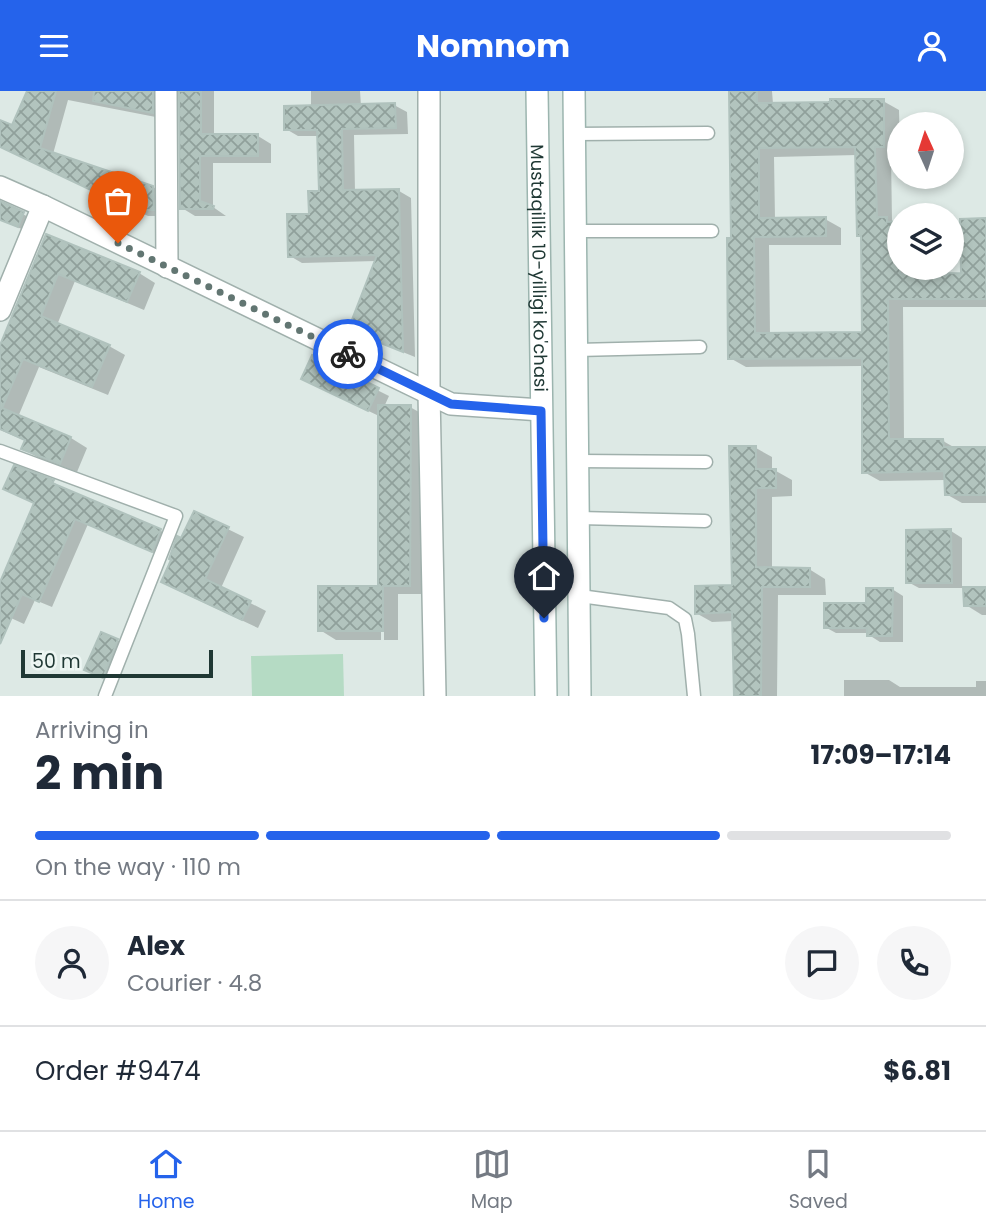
<!DOCTYPE html>
<meta charset="utf-8">
<style>
body{margin:0;font-family:Poppins,sans-serif;background:#f6f6f7;color:#1f2937;height:100vh;display:flex;flex-direction:column;font-size:26px;white-space:nowrap}
*{box-sizing:border-box;margin:0}
p{font-size:23px;color:#747a83}
.icon{flex:none;width:38px;height:38px;fill:none;stroke:currentColor;stroke-width:2;stroke-linecap:round;stroke-linejoin:round}
.map{position:relative;height:605px;overflow:hidden}
.panel{display:flex;flex-direction:column;background:#fff;flex:1}
.panel>*{flex:none}
.needle{width:46px;rotate:357deg}
.buttons{position:absolute;left:887px;top:21px;display:grid;gap:14px}
.buttons a{display:grid;place-items:center;width:77px;height:77px;border-radius:50%;background:#fff;box-shadow:0 4px 10px #0003;font-size:35px}
.scale{position:absolute;left:21px;bottom:18px;width:192px;box-sizing:border-box;padding-left:7px;border:4px solid #1f3834;border-top:0;font-size:19px;line-height:24px;white-space:nowrap;color:#1f3834;-webkit-text-stroke:5px #edf6f3;paint-order:stroke}
.pin{position:absolute;display:grid;place-items:center;width:60px;height:60px;color:#fff;margin:-72px -30px;border-radius:50% 50% 50% 0;rotate:-45deg;box-shadow:0 0 7px #0007}
.pin .icon{rotate:45deg}
.courier{position:absolute;display:grid;place-items:center;width:70px;height:70px;margin:-35px;border:5px solid #2563eb;border-radius:50%;background:#fff;color:#222;box-shadow:0 2px 9px #0007}
.summary em{font-style:normal;font-weight:700}
.summary div{display:flex;flex-direction:column-reverse}
.summary{display:flex;align-items:center;justify-content:space-between;height:119px;padding:0 35px}
h1{font-size:46px;font-weight:700;line-height:52px}
.bar{display:grid;grid-template-columns:repeat(4,1fr);gap:10px 7px;align-content:center;height:84px;padding:0 35px}
.bar i{height:9px;border-radius:5px;background:#e0e1e3}
.bar .selected{background:#2563eb}
.bar p{grid-column:span 4}
.line{display:flex;align-items:center;gap:18px;padding:0 35px;border-top:2px solid #e0e1e3}
.line div{flex:1}
.round{display:grid;place-items:center;flex:none;width:74px;height:74px;border-radius:37px;background:#f6f6f7}
header{display:flex;justify-content:space-between;align-items:center;height:91px;padding:0 35px;background:#2563eb;color:#fff;font-size:32px;font-weight:700}
.tabs{display:flex;justify-content:space-around;align-items:center;height:98px;border-top:2px solid #e0e1e3;background:#fff;font-size:19px;color:#747a83}
.tabs a{display:grid;justify-items:center;gap:4px}
.tabs .selected{color:#2563eb}
.map>svg:first-child{display:block}
.garden{fill:#b5dbc4}
.shadow{fill:#0003;fill-rule:evenodd}
.building{fill:url(#building-cross-hatch);stroke:#b0c2bd;stroke-width:2;fill-rule:evenodd}
.lines{fill:none;stroke-linecap:round;stroke-linejoin:round}
.lane-casing{stroke:#a0b0ac;stroke-width:15}
.street-casing{stroke:#a0b0ac;stroke-width:24}
.secondary-casing{stroke:#9cb5af;stroke-width:24}
.lane{stroke:#fff;stroke-width:12}
.street{stroke:#fff;stroke-width:21}
.secondary{stroke:#fff;stroke-width:21}
.done{stroke:#627672;stroke-width:7;stroke-dasharray:0 12.6}
.route{stroke:#2563eb;stroke-width:9}
.labels{text-anchor:middle;dominant-baseline:central;stroke-width:6;stroke-linejoin:round;paint-order:stroke}
.street-label{font-size:18px;fill:#1f3834;stroke:#edf6f3}
</style>
<header><svg class="icon" aria-label="menu" viewBox="0 0 24 24"><path d="M4 6h16M4 12h16M4 18h16"/></svg>Nomnom<svg class="icon" aria-label="person" viewBox="0 0 24 24"><circle cx="12" cy="8" r="4"/><path d="M4 21q1-7 8-7t8 7"/></svg></header>
<div class="map">
<svg width="986" height="605" viewBox="0 0 986 605">
<defs>
<pattern id="building-cross-hatch" width="8" height="8" patternUnits="userSpaceOnUse" patternTransform="scale(1.75)"><rect width="8" height="8" fill="#b2c4be"/><path d="M0 0l8 8M0 8l8-8" fill="none" stroke="#90a09b"/></pattern>
</defs>
<rect width="100%" height="100%" fill="#dde9e5"/>
<path class="garden" d="M343 563 344 605H252L251 565Z"/>
<g class="shadow">
<path d="M29 0H169L166 28 68 9 53 63 153 96 166 104V125H148L0 55V30L12 36Z"/>
<path d="M181 0H214V45H258L271 53V72H213V116L226 125H195L182 117Z"/>
<path d="M311 0H360L361 15 394 14 407 21 408 43 354 44 355 101 399 100 411 107 415 266 363 245 350 238 376 170 302 172 290 165 321 102 319 45H298L286 38 311 16Z"/>
<path d="M731 0H772L773 13H828V10H883L899 19 900 64H891L892 130 895 132 900 177H931V184H963L986 129V216H903L904 350H943L957 358H986V412H962L946 403V389L880 390 864 381 863 275 746 276 730 267 733 149ZM857 64 859 144 863 147 864 242 770 243 769 154H841V137L825 128H775L774 66Z"/>
<path d="M0 111 34 129 29 141 0 129Z"/>
<path d="M47 145 139 182 155 192 144 219 75 190 57 234 109 255 125 264 108 304 39 276 18 326 71 347 87 357 77 381 39 367 23 358 26 350 0 339V258Z"/>
<path d="M313 267 389 305 384 316H410L426 325V503H398V549H384V503H381V549H336L320 539 379 496V325L314 294Z"/>
<path d="M756 357 772 366V380H776L792 389V405L772 406V478H809L825 488 826 504H778L777 605H736L734 530 712 531 696 522 733 496Z"/>
<path d="M53 391 65 399 161 440 173 447 165 467 88 433 52 516 35 509 24 533 0 522V496L36 413 6 398Z"/>
<path d="M195 422 244 446 221 497 266 520 258 537 179 500 163 491Z"/>
<path d="M951 440 962 447V497H919L908 491Z"/>
<path d="M892 498 903 505V551H880L869 544V542H836L825 536 868 514Z"/>
<path d="M986 498V524H982L966 514Z"/>
<path d="M117 549 128 556 114 592 87 579Z"/>
<path d="M844 589H889L900 596H976V590H986V605H844Z"/>
</g>
<g class="building">
<path d="M27 0H56L40 57 153 95 154 119H133L0 56V29L12 34Z"/>
<path d="M94 0H153V22L93 10Z"/>
<path d="M179 0H201V43H258V65H200V110L214 115 213 118H180Z"/>
<path d="M729 0H757V12L830 11V8H884V56H875L877 126H887V131L900 130V183L961 182 960 128 986 127V208H888L889 348H943L944 356H986V404H945L944 380 862 382V267L728 268 727 147H731ZM855 56 857 145H861L862 241 755 242 754 146 826 145V126L759 127V57Z"/>
<path d="M395 12 396 37 342 38 343 99 399 98 403 261 348 239 377 164 288 166 287 123H309L308 100H319L317 39H284V15Z"/>
<path d="M0 110 24 121 18 136 0 129Z"/>
<path d="M46 143 140 181 127 211 58 183 41 225 110 254 92 296 23 268 2 317 71 346 60 373 21 358 25 349 0 338V254Z"/>
<path d="M312 264 379 297 368 320 301 288Z"/>
<path d="M378 314H411L410 495H383V540H318V495H378Z"/>
<path d="M729 355H756V378H776V397H756V476L810 477V496H762L761 605H734L732 521 695 523V495L732 494Z"/>
<path d="M14 374 54 389 52 392 161 438 152 461 75 428 39 511 22 503 0 553V491L34 412 3 398Z"/>
<path d="M194 420 229 436 205 488 251 510 242 529 161 491 171 469 169 468 177 445 181 447Z"/>
<path d="M951 438 952 492H906V439Z"/>
<path d="M963 496H986V515H964Z"/>
<path d="M866 497H893L892 545H867V537H824V512H866Z"/>
<path d="M101 541 118 548 103 587 84 579Z"/>
</g>
<g class="lines">
<g class="lane-casing">
<g id="lane">
<path d="M574 43 708 42"/>
<path d="M575 140H712"/>
<path d="M577 259 700 256"/>
<path d="M0 360 176 425 105 605"/>
<path d="M578 370 706 371"/>
<path d="M579 427 705 430"/>
<path d="M580 505 669 517 685 528 688 543 694 605"/>
</g>
</g>
<g class="street-casing">
<g id="street">
<path d="M166 0 167 176"/>
<path d="M429 0V302L435 605"/>
<path d="M0 96 43 115 451 313 541 319"/>
<path d="M0 219 43 115"/>
</g>
</g>
<g class="secondary-casing">
<g id="secondary">
<path id="s1" d="M537 0 546 605"/>
<path d="M574 0 580 605"/>
</g>
</g>
<use href="#lane" class="lane"/>
<use href="#street" class="street"/>
<use href="#secondary" class="secondary"/>
</g>
<g class="lines">
<path class="done" d="M118 152 348 263"/>
<path class="route" d="M348 263 451 313 541 320 544 527"/>
</g>
<g class="labels">
<g class="street-label">
<text stroke="none"><textPath href="#s1" startOffset="177">Mustaqillik 10-yilligi ko'chasi</textPath></text>
</g>
</g>
</svg>
<div class="buttons">
<a><svg class="needle" viewBox="-14 -14 28 28"><path d="M0-13l5 13h-10z" fill="#e53935"/><path d="M0 13l5-13h-10z" fill="#747a83"/></svg></a>
<a><svg class="icon" aria-label="layers" viewBox="0 0 24 24"><path d="M12 4l9 5-9 5-9-5zM3 14l9 5 9-5"/></svg></a>
</div>
<div class="scale">50 m</div>
<div class="pin" style="left:118px;top:152px;background:#ea580c"><svg class="icon" aria-label="bag" viewBox="0 0 24 24"><path d="M5 8h14l-1 12H6zM9 8a3 3 0 0 1 6 0"/></svg></div>
<div class="pin" style="left:544px;top:527px;background:#1f2937"><svg class="icon" aria-label="home" viewBox="0 0 24 24"><path d="M3 11l9-7 9 7M6 9v11h12V9"/></svg></div>
<div class="courier" style="left:348px;top:263px"><svg class="icon" aria-label="bike" viewBox="0 0 24 24"><circle cx="6" cy="16" r="4"/><circle cx="18" cy="16" r="4"/><path d="M6 16l4-8h5l3 8M10 8l3 8H6M13 5h3"/></svg></div>
</div>
<section class="panel">
<div class="summary"><div><h1>2 min</h1><p>Arriving in</p></div><em>17:09–17:14</em></div>
<div class="bar"><i class="selected"></i><i class="selected"></i><i class="selected"></i><i></i><p>On the way · 110 m</p></div>
<div class="line" style="height:126px"><a class="round"><svg class="icon" aria-label="person" viewBox="0 0 24 24"><circle cx="12" cy="8" r="4"/><path d="M4 21q1-7 8-7t8 7"/></svg></a><div><b>Alex</b><p>Courier · 4.8</p></div><a class="round"><svg class="icon" aria-label="chat" viewBox="0 0 24 24"><path d="M4 5h16v11H9l-5 4z"/></svg></a><a class="round"><svg class="icon" aria-label="phone" viewBox="0 0 24 24"><path d="M5 4h4l2 5-3 2q2 4 5 5l2-3 5 2v4C11 20 4 13 5 4z"/></svg></a></div>
<div class="line" style="height:91px"><div>Order #9474</div><b>$6.81</b></div>
</section>
<nav class="tabs">
<a class="selected"><svg class="icon" aria-label="home" viewBox="0 0 24 24"><path d="M3 11l9-7 9 7M6 9v11h12V9"/></svg>Home</a>
<a><svg class="icon" aria-label="map" viewBox="0 0 24 24"><path d="M3 6l6-2 6 2 6-2v14l-6 2-6-2-6 2zM9 4v14M15 6v14"/></svg>Map</a>
<a><svg class="icon" aria-label="saved" viewBox="0 0 24 24"><path d="M7 4h10v16l-5-4-5 4z"/></svg>Saved</a>
</nav>
